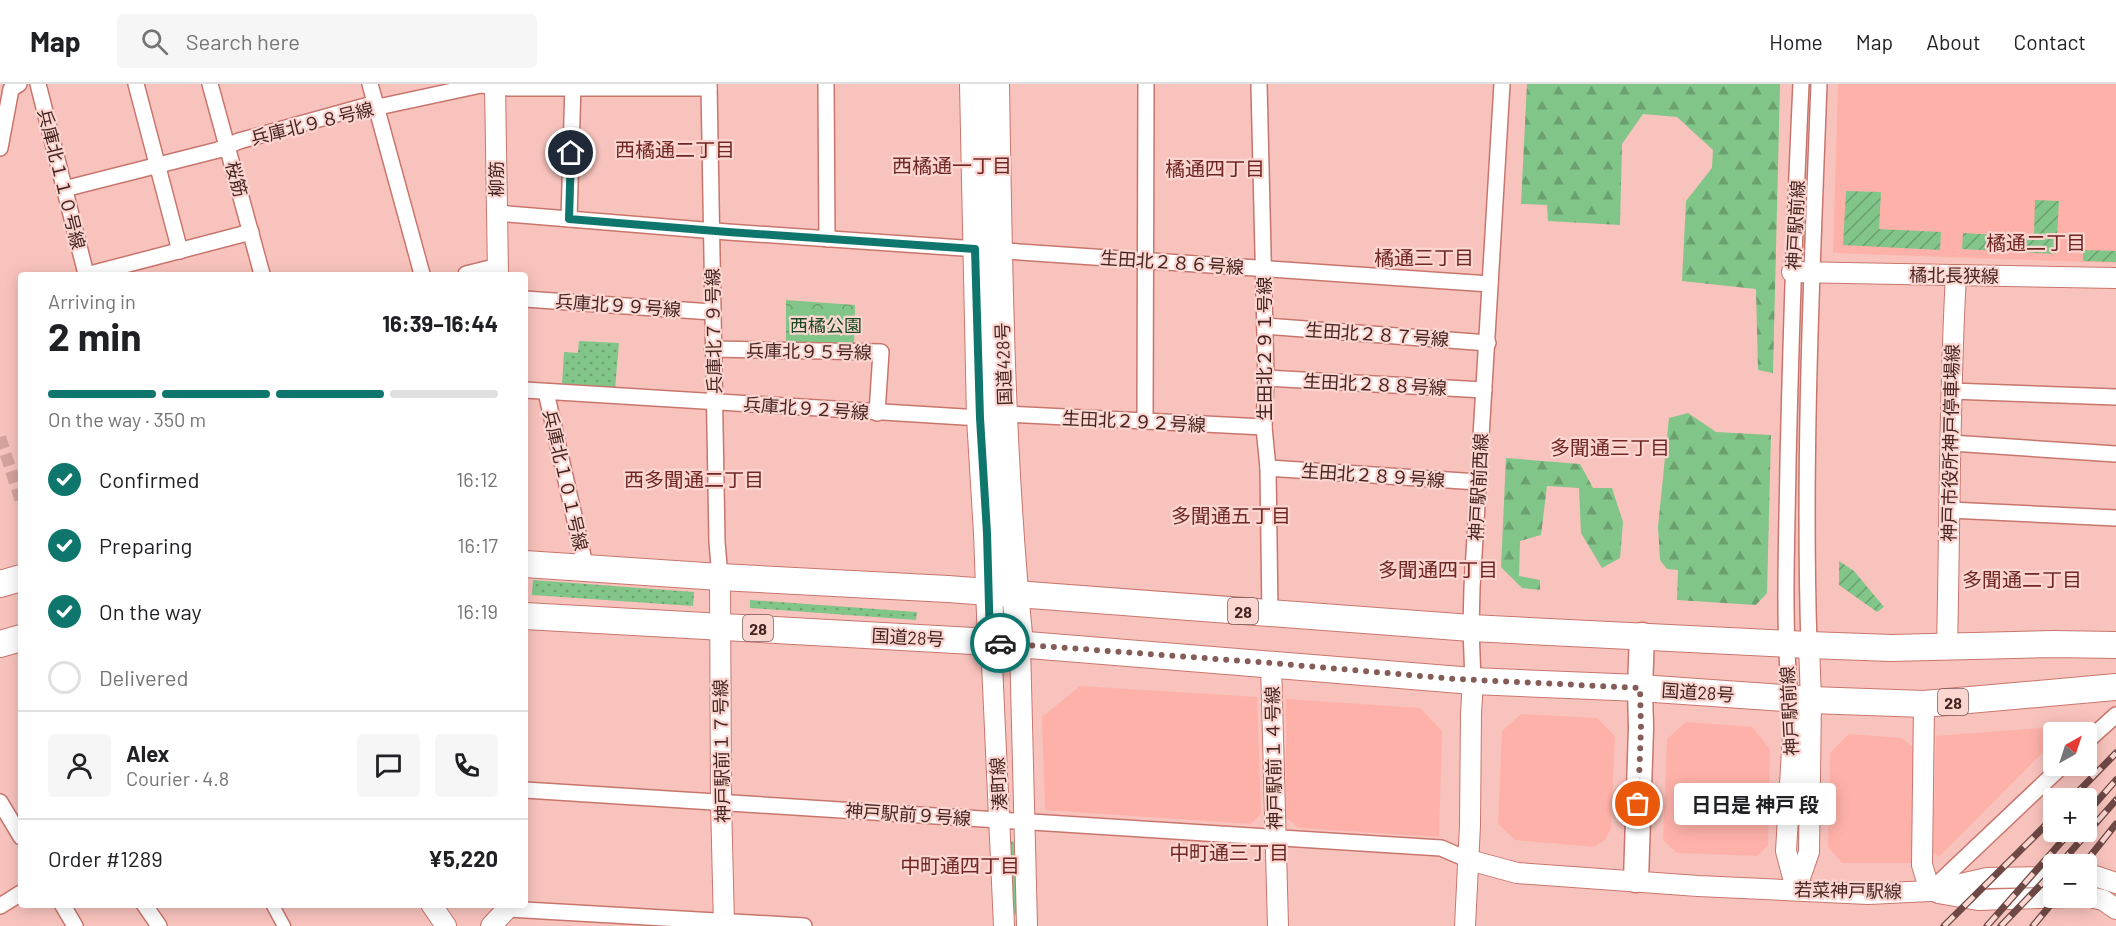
<!DOCTYPE html>
<meta charset="utf-8">
<style>
body{margin:0;font-family:Barlow,"Noto Sans JP",sans-serif;background:#f6f6f6;color:#202124;height:100vh;display:flex;flex-direction:column;font-size:22px;white-space:nowrap}
*{box-sizing:border-box;margin:0}
p{font-size:20px;color:#757577}
.icon{flex:none;width:33px;height:33px;fill:none;stroke:currentColor;stroke-width:2;stroke-linecap:round;stroke-linejoin:round}
.map{position:relative;flex:1;overflow:hidden}
.panel{position:absolute;left:18px;top:188px;width:510px;height:636px;display:flex;flex-direction:column;background:#fff;border-radius:6px;box-shadow:0 3px 15px #0003}
.panel>*{flex:none}
.needle{width:39px;rotate:39deg}
.fabs{position:absolute;left:2043px;top:638px;display:grid;gap:12px}
.fabs a{display:grid;place-items:center;width:54px;height:54px;border-radius:6px;background:#fff;box-shadow:0 3px 15px #0003;font-size:30px}
.pin{position:absolute;display:grid;place-items:center;width:51px;height:51px;color:#fff;margin:-26px;border:3px solid #fff;border-radius:50%;box-shadow:0 2px 6px #0007}
.courier{position:absolute;display:grid;place-items:center;width:60px;height:60px;margin:-30px;border:4px solid #0f766e;border-radius:50%;background:#fff;color:#222;box-shadow:0 2px 8px #0007}
.bubble{position:absolute;height:42px;border-radius:6px;background:#fff;box-shadow:0 3px 15px #0003;font-size:20px;font-weight:700;line-height:42px;text-align:center}
.summary em{font-style:normal;font-weight:700}
.summary div{display:flex;flex-direction:column-reverse}
.summary{display:flex;align-items:center;justify-content:space-between;height:102px;padding:0 30px}
h1{font-size:39px;font-weight:700;line-height:45px}
.bar{display:grid;grid-template-columns:repeat(4,1fr);gap:9px 6px;align-content:center;height:72px;padding:0 30px}
.bar i{height:8px;border-radius:4px;background:#e0e0e0}
.bar .active{background:#0f766e}
.bar p{grid-column:span 4}
.line{display:flex;align-items:center;gap:15px;padding:0 30px;border-top:2px solid #e0e0e0}
.line div{flex:1}
.round{display:grid;place-items:center;flex:none;width:63px;height:63px;border-radius:6px;background:#f6f6f6}
ol{padding:0 30px;list-style:none}
li{display:flex;align-items:center;gap:18px;height:66px}
li p{margin-inline-start:auto}
li .icon{padding:6px;border-radius:50%;background:#0f766e;color:#fff;stroke-width:4}
li:last-child{color:#757577}
li i{width:33px;height:33px;border:3px solid #e0e0e0;border-radius:50%}
header{display:flex;align-items:center;gap:36px;box-sizing:border-box;height:84px;padding:0 30px;background:#fff;border-bottom:2px solid #e0e0e0}
header strong{font-size:28px}
nav{display:flex;gap:33px;margin-inline-start:auto;font-size:21px}
.search{width:420px;height:54px;background:#f6f6f6;display:flex;align-items:center;gap:15px;box-sizing:border-box;padding:0 21px;border-radius:6px;color:#757577;font-size:22px}
.map>svg:first-child{display:block}
.built{fill:#feb1a8}
.grass{fill:url(#grass-dots)}
.forest{fill:url(#forest-firs)}
.park{fill:url(#park-crowns)}
.garden{fill:url(#garden-furrows)}
.lines{fill:none;stroke-linecap:round;stroke-linejoin:round}
.pedestrian-tunnel{stroke:#d5a39e;stroke-width:12;stroke-dasharray:12 6;stroke-linecap:butt}
.pedestrian-casing{stroke:#c8766d;stroke-width:15}
.minor-casing{stroke:#c8766d;stroke-width:18}
.tertiary-casing{stroke:#c8766d;stroke-width:22}
.primary-casing{stroke:#c8766d;stroke-width:27}
.trunk-casing{stroke:#c8766d;stroke-width:28}
.pedestrian{stroke:#fff;stroke-width:12}
.minor{stroke:#fff;stroke-width:15}
.tertiary{stroke:#fff;stroke-width:20}
.primary{stroke:#fff;stroke-width:24}
.trunk{stroke:#fff;stroke-width:26}
.rail-casing{stroke:#6e4844;stroke-width:7}
.rail{stroke:#fbd6d1;stroke-width:4.5;stroke-dasharray:14;stroke-linecap:butt}
.done{stroke:#855c58;stroke-width:6;stroke-dasharray:0 10.8}
.route{stroke:#0f766e;stroke-width:8}
.labels{text-anchor:middle;dominant-baseline:central;stroke-width:4.5;stroke-linejoin:round;paint-order:stroke}
.shield{fill:#fbd6d1;stroke:#7c5956;stroke-width:1.5}
.shield-label{font-size:16px;font-weight:bold;fill:#462421}
.street-label{font-size:18px;fill:#462421;stroke:#fbd6d1}
.park-label{font-size:18px;fill:#174920;stroke:#fbd6d1}
.neighbourhood-label{font-size:20px;fill:#702723;stroke:#fbd6d1}
</style>
<header>
<strong>Map</strong>
<div class="search"><svg class="icon" aria-label="search" viewBox="0 0 24 24"><circle cx="10" cy="10" r="6"/><path d="M15 15l6 6"/></svg>Search here</div>
<nav><a>Home</a><a>Map</a><a>About</a><a>Contact</a></nav>
</header>
<div class="map">
<svg width="2116" height="842" viewBox="0 0 2116 842">
<defs>
<pattern id="grass-dots" width="8" height="8" patternUnits="userSpaceOnUse" patternTransform="scale(1.5)"><rect width="8" height="8" fill="#81c588"/><path d="M2 2h.1M6 6h.1" fill="none" stroke="#6ba06f" stroke-width="1.8" stroke-linecap="round"/></pattern>
<pattern id="forest-firs" width="22" height="20" patternUnits="userSpaceOnUse" patternTransform="scale(1.5)"><rect width="22" height="20" fill="#81c588"/><path d="M5 1l3.5 6h-7zM16 11l3.5 6h-7z" fill="#6ba06f"/></pattern>
<pattern id="park-crowns" width="20" height="18" patternUnits="userSpaceOnUse" patternTransform="scale(1.5)"><rect width="20" height="18" fill="#81c588"/><path d="M2 6a3 3 0 1 1 6 0M12 15a3 3 0 1 1 6 0" fill="none" stroke="#6ba06f"/></pattern>
<pattern id="garden-furrows" width="10" height="10" patternUnits="userSpaceOnUse" patternTransform="scale(1.5)"><rect width="10" height="10" fill="#81c588"/><path d="M-1 1l2-2M0 10L10 0M9 11l2-2" fill="none" stroke="#6ba06f"/></pattern>
</defs>
<rect width="100%" height="100%" fill="#f9c3bd"/>
<g class="built">
<path d="M1838 0H2116V179L1833 169Z"/>
<path d="M1080 602 1257 613 1261 730 1251 740 1045 726 1042 633Z"/>
<path d="M1286 615 1420 624 1442 647 1439 753 1299 744 1286 734Z"/>
<path d="M1521 630 1597 634 1615 652 1611 744 1605 756 1594 763 1515 756 1498 740 1502 647Z"/>
<path d="M1686 638 1752 643 1770 665 1768 761 1758 772 1677 769 1663 756 1667 655Z"/>
<path d="M2053 643V658L1939 773 1933 768 1936 652Z"/>
<path d="M1849 650 1902 654 1914 664 1912 779H1842L1828 763 1830 669Z"/>
</g>
<g class="grass">
<path d="M579 257 619 259 615 305 562 301 564 268 578 269Z"/>
<path d="M533 496 694 508 693 522 532 511Z"/>
<path d="M750 516 917 528 916 536 750 524Z"/>
<path d="M1012 757 1015 759 1018 827 1015 831 1012 828 1009 761Z"/>
</g>
<g class="forest">
<path d="M1527 0H1780L1773 289 1758 286 1756 205 1682 197 1686 117 1712 84 1713 66 1677 33 1643 30 1622 60 1620 141 1548 137 1547 121 1521 120Z"/>
<path d="M1688 329 1716 348 1771 351 1767 509 1756 521 1677 516 1678 486 1667 485 1660 476 1658 443 1669 334Z"/>
<path d="M1506 374 1580 380 1593 404H1612L1623 438 1620 474 1602 484 1581 449 1579 404 1547 402 1541 451 1520 457 1519 492 1540 496V506L1522 504 1501 483Z"/>
</g>
<path class="park" d="M786 216 855 221 854 263 786 262Z"/>
<g class="garden">
<path d="M1846 107 1881 108 1879 145 1941 148 1940 166 1843 161Z"/>
<path d="M2035 116 2059 117 2056 170 1962 165 1963 149 2034 153Z"/>
<path d="M2083 166 2116 167V178L2083 177Z"/>
<path d="M1839 477 1854 487 1884 523 1877 528 1839 501Z"/>
</g>
<g class="lines">
<path class="pedestrian-tunnel" d="M0 353 21 417"/>
<g class="pedestrian-casing">
<path id="pedestrian" d="M272 820 284 842"/>
</g>
<g class="minor-casing">
<g id="minor">
<path d="M38 0 86 190"/>
<path d="M136 0 180 167"/>
<path d="M210 0 262 190"/>
<path d="M370 0 422 190"/>
<path d="M709 0 717 458 720 493"/>
<path d="M826 0 827 155"/>
<path d="M1259 0 1266 294 1264 343 1268 384 1270 530"/>
<path d="M0 64 11 5 19 0"/>
<path d="M64 105 218 66 239 57 369 21 383 22 481 1 509 4H709"/>
<path d="M496 129 728 148 1490 200"/>
<path d="M569 135 573 0"/>
<path d="M90 190 251 148"/>
<path d="M466 190 498 182"/>
<path d="M525 215 712 228"/>
<path d="M1265 242 1488 259"/>
<path d="M712 265 881 268 877 329"/>
<path d="M1266 294 1484 306"/>
<path d="M525 306 980 334"/>
<path d="M1951 307 2116 313"/>
<path d="M546 308 586 485"/>
<path d="M1005 330 1264 343"/>
<path d="M1145 336 1146 0"/>
<path d="M1951 359 2116 370"/>
<path d="M1268 384 1478 398"/>
<path d="M1950 426 2116 434"/>
<path d="M1809 561C1803 374 1812 187 1819 0"/>
<path d="M1473 597 1471 544 1472 504 1502 0"/>
<path d="M1790 615C1783 536 1787 457 1788 378 1791 252 1795 126 1801 0"/>
<path d="M2086 658 2116 631"/>
<path d="M525 706 1441 764 1469 776"/>
<path d="M0 718 21 753"/>
<path d="M1930 807 2063 681"/>
<path d="M62 820 75 842"/>
<path d="M144 820 159 842"/>
<path d="M507 820V825L804 842"/>
<path d="M0 822 21 809"/>
</g>
</g>
<g class="tertiary-casing">
<g id="tertiary">
<path d="M495 0 498 190"/>
<path d="M1792 188 2116 194"/>
<path d="M720 493 721 717 724 842"/>
<path d="M991 558 1004 842"/>
<path d="M1020 560 1027 842"/>
<path d="M1947 563C1950 439 1949 315 1956 191"/>
<path d="M1271 579 1278 842"/>
<path d="M1790 615 1793 650 1786 767 1796 805"/>
<path d="M1924 620 1922 781 1930 807"/>
<path d="M1469 776 1517 789 1698 802 1868 810 1930 807 1987 794 2054 793"/>
<path d="M2086 792H2095L2116 799"/>
<path d="M1796 805 1809 768 1811 616 1809 561"/>
<path d="M1938 809 1978 816 2069 813"/>
<path d="M2086 812 2103 816 2116 825"/>
<path d="M431 820 446 842"/>
<path d="M491 842 507 825"/>
<path d="M1465 842 1470 741 1471 629 1473 597"/>
</g>
</g>
<g class="primary-casing">
<path id="primary" d="M1636 796 1641 644 1640 604 1642 551"/>
</g>
<g class="trunk-casing">
<g id="trunk">
<path d="M973 0 980 334 987 449 991 558"/>
<path d="M996 0C999 187 1001 374 1020 560"/>
<path d="M525 480 720 493 948 505 1471 544 1809 561 1891 564 2053 560 2116 561"/>
<path d="M0 500 21 494"/>
<path d="M525 532 991 558 1473 597 1640 604 1811 616 1924 620 2116 603"/>
<path d="M0 560 21 554"/>
</g>
</g>
<use href="#pedestrian" class="pedestrian"/>
<use href="#minor" class="minor"/>
<use href="#tertiary" class="tertiary"/>
<use href="#primary" class="primary"/>
<use href="#trunk" class="trunk"/>
<g class="rail-casing">
<g id="rail">
<path d="M2072 714 2116 669"/>
<path d="M2086 730 2116 696"/>
<path d="M2060 780 2116 716"/>
<path d="M2084 780 2116 740"/>
<path d="M1944 842 2054 733"/>
<path d="M1987 842 2071 747"/>
<path d="M2001 842 2054 787"/>
<path d="M2033 842 2057 813"/>
</g>
</g>
<use href="#rail" class="rail"/>
</g>
<g class="lines">
<path class="done" d="M1000 559 1271 579 1456 595 1640 604 1641 644 1638 720"/>
<path class="route" d="M571 69 569 135 728 148 975 165 980 334 987 449 990 558 1000 559"/>
</g>
<g class="labels">
<g class="shield">
<rect x="1228" y="514" width="30" height="26" rx="4.5"/>
<rect x="743" y="531" width="30" height="26" rx="4.5"/>
<rect x="1938" y="605" width="30" height="26" rx="4.5"/>
</g>
<g class="shield-label">
<text x="1243" y="527">28</text>
<text x="758" y="544">28</text>
<text x="1953" y="618">28</text>
</g>
<g class="street-label">
<text transform="translate(312 39) rotate(-14)">兵庫北９８号線</text>
<text transform="translate(62 95) rotate(76)">兵庫北１１０号線</text>
<text transform="translate(237 95) rotate(75)">桜筋</text>
<text transform="translate(496 95) rotate(-90)">柳筋</text>
<text transform="translate(1795 141) rotate(-87)">神戸駅前線</text>
<text transform="translate(1172 178) rotate(4)">生田北２８６号線</text>
<text transform="translate(1954 191) rotate(1)">橘北長狭線</text>
<text transform="translate(618 221) rotate(4)">兵庫北９９号線</text>
<text transform="translate(713 247) rotate(-91)">兵庫北７９号線</text>
<text transform="translate(1377 250) rotate(4)">生田北２８７号線</text>
<text transform="translate(1264 265) rotate(-90)">生田北２９１号線</text>
<text transform="translate(809 267) rotate(1)">兵庫北９５号線</text>
<text transform="translate(1003 280) rotate(-92)">国道428号</text>
<text transform="translate(1375 300) rotate(3)">生田北２８８号線</text>
<text transform="translate(806 324) rotate(4)">兵庫北９２号線</text>
<text transform="translate(1134 337) rotate(3)">生田北２９２号線</text>
<text transform="translate(1950 359) rotate(-89)">神戸市役所神戸停車場線</text>
<text transform="translate(1373 391) rotate(4)">生田北２８９号線</text>
<text transform="translate(566 396) rotate(77)">兵庫北１０１号線</text>
<text transform="translate(1478 403) rotate(-87)">神戸駅前西線</text>
<text transform="translate(908 553) rotate(3)">国道28号</text>
<text transform="translate(1698 608) rotate(4)">国道28号</text>
<text transform="translate(1789 627) rotate(-93)">神戸駅前線</text>
<text transform="translate(721 667) rotate(-91)">神戸駅前１７号線</text>
<text transform="translate(1273 674) rotate(-91)">神戸駅前１４号線</text>
<text transform="translate(998 700) rotate(-93)">湊町線</text>
<text transform="translate(908 730) rotate(4)">神戸駅前９号線</text>
<text transform="translate(1848 806) rotate(1)">若菜神戸駅線</text>
</g>
<g class="park-label">
<text x="826" y="241">西橘公園</text>
</g>
<g class="neighbourhood-label">
<text x="675" y="65">西橘通二丁目</text>
<text x="952" y="81">西橘通一丁目</text>
<text x="1215" y="84">橘通四丁目</text>
<text x="2036" y="158">橘通二丁目</text>
<text x="1424" y="173">橘通三丁目</text>
<text x="1610" y="363">多聞通三丁目</text>
<text x="694" y="395">西多聞通二丁目</text>
<text x="1231" y="431">多聞通五丁目</text>
<text x="1438" y="485">多聞通四丁目</text>
<text x="2022" y="495">多聞通二丁目</text>
<text x="1229" y="768">中町通三丁目</text>
<text x="960" y="781">中町通四丁目</text>
</g>
</g>
</svg>
<div class="fabs">
<a><svg class="needle" viewBox="-14 -14 28 28"><path d="M0-13l5 13h-10z" fill="#e53935"/><path d="M0 13l5-13h-10z" fill="#757577"/></svg></a>
<a>+</a>
<a>−</a>
</div>
<div class="pin" style="left:1638px;top:720px;background:#ea580c"><svg class="icon" aria-label="bag" viewBox="0 0 24 24"><path d="M5 8h14l-1 12H6zM9 8a3 3 0 0 1 6 0"/></svg></div>
<div class="pin" style="left:571px;top:69px;background:#1f2937"><svg class="icon" aria-label="home" viewBox="0 0 24 24"><path d="M3 11l9-7 9 7M6 9v11h12V9"/></svg></div>
<div class="courier" style="left:1000px;top:559px"><svg class="icon" aria-label="car" viewBox="0 0 24 24"><path d="M5 17H2v-5l4-1 3-4h7l3 4 3 1v5h-3M9 17h6M6 11h13"/><circle cx="7" cy="17" r="2"/><circle cx="17" cy="17" r="2"/></svg></div>
<div class="bubble" style="left:1674px;top:699px;width:162px">日日是 神戸 段</div>
<section class="panel">
<div class="summary"><div><h1>2 min</h1><p>Arriving in</p></div><em>16:39–16:44</em></div>
<div class="bar"><i class="active"></i><i class="active"></i><i class="active"></i><i></i><p>On the way · 350 m</p></div>
<ol>
<li><svg class="icon" aria-label="check" viewBox="0 0 24 24"><path d="M5 12l5 5 9-10"/></svg>Confirmed<p>16:12</p></li>
<li><svg class="icon" aria-label="check" viewBox="0 0 24 24"><path d="M5 12l5 5 9-10"/></svg>Preparing<p>16:17</p></li>
<li><svg class="icon" aria-label="check" viewBox="0 0 24 24"><path d="M5 12l5 5 9-10"/></svg>On the way<p>16:19</p></li>
<li><i></i>Delivered</li>
</ol>
<div class="line" style="height:108px"><a class="round"><svg class="icon" aria-label="person" viewBox="0 0 24 24"><circle cx="12" cy="8" r="4"/><path d="M4 21q1-7 8-7t8 7"/></svg></a><div><b>Alex</b><p>Courier · 4.8</p></div><a class="round"><svg class="icon" aria-label="chat" viewBox="0 0 24 24"><path d="M4 5h16v11H9l-5 4z"/></svg></a><a class="round"><svg class="icon" aria-label="phone" viewBox="0 0 24 24"><path d="M5 4h4l2 5-3 2q2 4 5 5l2-3 5 2v4C11 20 4 13 5 4z"/></svg></a></div>
<div class="line" style="height:78px"><div>Order #1289</div><b>¥5,220</b></div>
</section>
</div>
